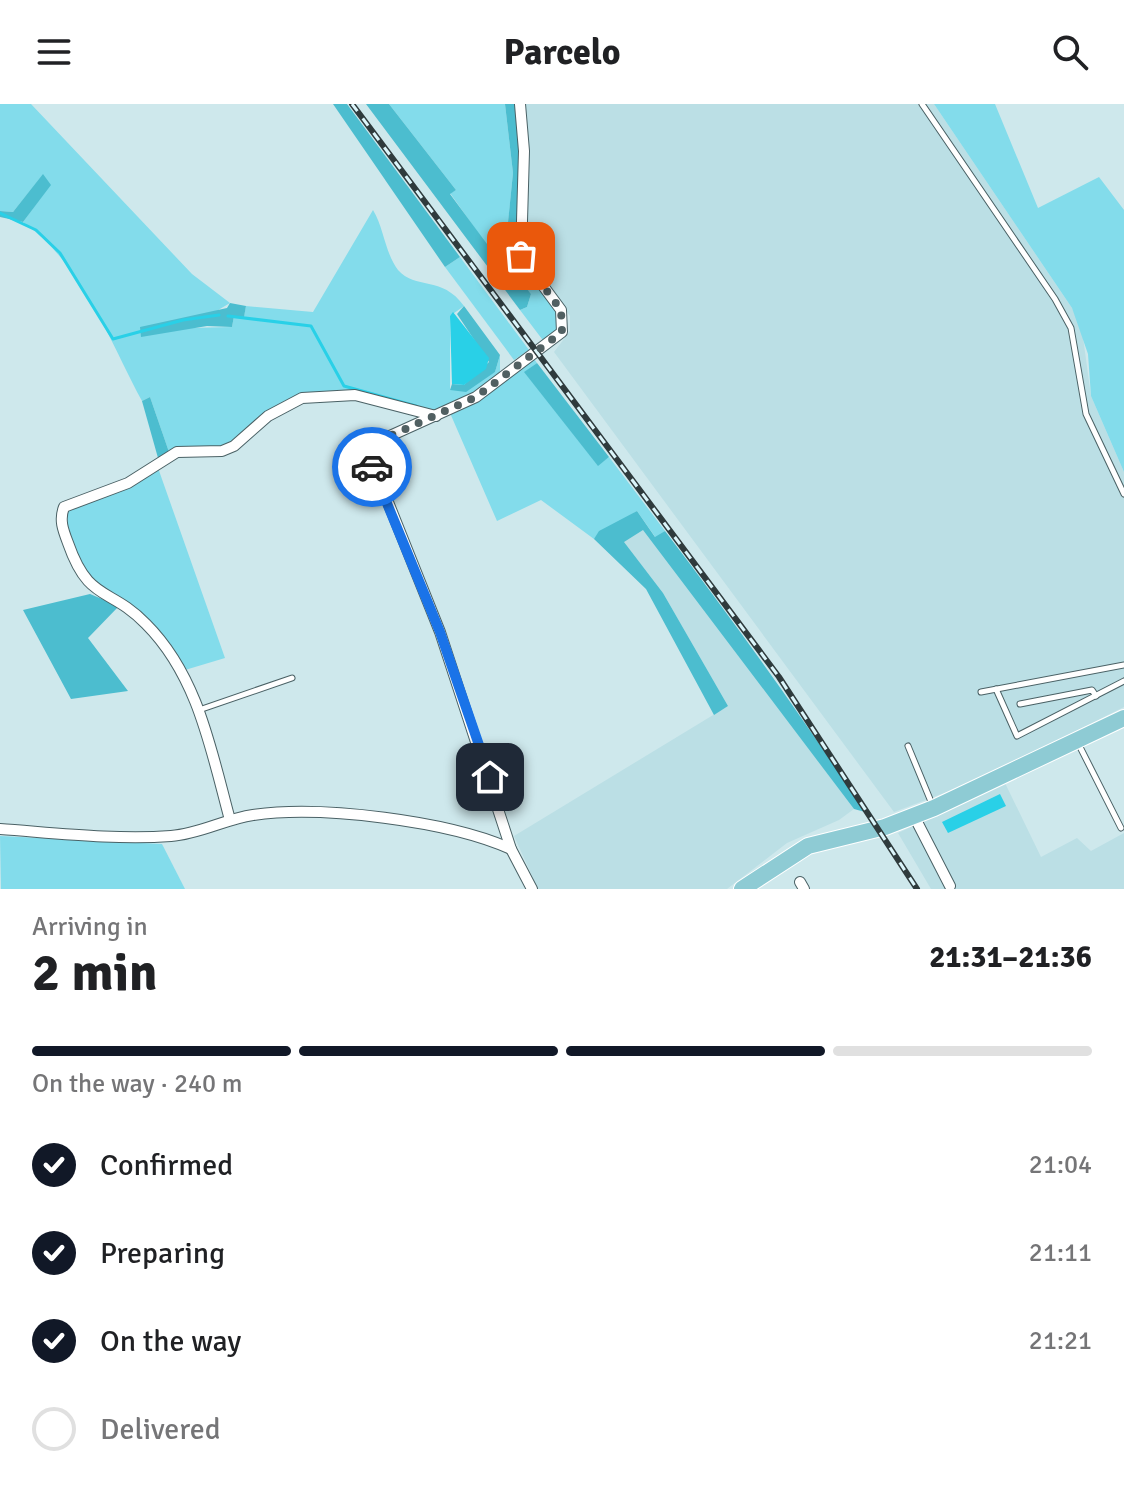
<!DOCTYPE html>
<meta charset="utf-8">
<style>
body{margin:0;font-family:Signika,sans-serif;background:#f6f6f6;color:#202124;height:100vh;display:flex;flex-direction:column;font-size:30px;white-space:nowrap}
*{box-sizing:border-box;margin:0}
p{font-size:26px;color:#757577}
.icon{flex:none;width:44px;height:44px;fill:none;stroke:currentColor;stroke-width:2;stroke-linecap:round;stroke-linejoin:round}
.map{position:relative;height:785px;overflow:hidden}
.sheet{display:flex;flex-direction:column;background:#fff;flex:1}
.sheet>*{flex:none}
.pin{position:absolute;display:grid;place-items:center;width:68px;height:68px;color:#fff;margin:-34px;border-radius:16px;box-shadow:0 4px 12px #0006}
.courier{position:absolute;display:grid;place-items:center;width:80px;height:80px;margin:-40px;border:6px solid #1a73e8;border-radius:50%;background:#fff;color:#222;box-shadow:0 2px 10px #0007}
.headline em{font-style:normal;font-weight:700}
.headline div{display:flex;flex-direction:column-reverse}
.headline{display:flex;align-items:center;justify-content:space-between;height:136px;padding:0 32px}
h1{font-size:52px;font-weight:700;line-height:60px}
.bar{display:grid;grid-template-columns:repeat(4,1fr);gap:12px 8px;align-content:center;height:96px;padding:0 32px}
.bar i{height:10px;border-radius:6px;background:#e0e0e0}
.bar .active{background:#111827}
.bar p{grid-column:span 4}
ol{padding:0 32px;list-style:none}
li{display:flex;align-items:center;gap:24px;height:88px}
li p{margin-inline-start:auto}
li .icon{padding:8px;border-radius:50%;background:#111827;color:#fff;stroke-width:4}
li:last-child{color:#757577}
li i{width:44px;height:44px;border:4px solid #e0e0e0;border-radius:50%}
header{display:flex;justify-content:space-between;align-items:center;height:104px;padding:0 32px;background:#fff;font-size:36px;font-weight:700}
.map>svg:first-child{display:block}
.built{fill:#bbdfe5}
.green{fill:#83dceb}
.forest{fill:#4cbdcf}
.water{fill:#29d0e7}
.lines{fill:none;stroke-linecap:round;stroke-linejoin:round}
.stream{stroke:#29d0e7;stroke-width:3}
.service-casing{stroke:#4a6165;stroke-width:7}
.minor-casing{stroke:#4a6165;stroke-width:12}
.primary-casing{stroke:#fff;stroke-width:18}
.service{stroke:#fff;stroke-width:5}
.minor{stroke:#fff;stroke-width:10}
.primary{stroke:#8ecbd4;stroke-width:16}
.rail-casing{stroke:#2f3b3d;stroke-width:6}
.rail{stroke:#dbf5fa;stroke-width:3;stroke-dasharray:9;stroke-linecap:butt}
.done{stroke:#516062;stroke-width:8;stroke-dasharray:0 14.4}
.route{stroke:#1a73e8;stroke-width:10}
</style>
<header><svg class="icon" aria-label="menu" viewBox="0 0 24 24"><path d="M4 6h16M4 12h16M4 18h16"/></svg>Parcelo<svg class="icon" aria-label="search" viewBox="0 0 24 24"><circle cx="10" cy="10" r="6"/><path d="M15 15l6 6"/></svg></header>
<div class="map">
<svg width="1124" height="785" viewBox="0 0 1124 785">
<rect width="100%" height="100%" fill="#cee8ec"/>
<g class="built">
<path d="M522 0H934L1072 204 1082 226 1091 292 1124 368V603L976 677 894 708 554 248 570 227V212L533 163 525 145Z"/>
<path d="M644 425 854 705 839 716 787 739 727 785H538L514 732 728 602 663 489 623 437Z"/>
<path d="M1005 679 1041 753 1077 734 1091 747 1124 729V785H931L898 729Z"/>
</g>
<g class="green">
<path d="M0 0H31L192 170 230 199 188 224 232 223 234 212H244L246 202 313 208 373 106C384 124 385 149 398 166 415 186 442 171 464 202L450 212V286L495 268 500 251V268L486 283 437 309 356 288 325 287 280 299 231 342 169 348 150 293 142 297C108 234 83 161 23 118L50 81 43 71 13 108 0 107Z"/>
<path d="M389 0H505L513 69 506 139 486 140 450 89 456 86Z"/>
<path d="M934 0H995L1038 104 1099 73 1124 106V368L1091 292 1088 250 1072 204Z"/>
<path d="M519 152 558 205 559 226 545 239 520 206 527 203 531 190 507 163 508 156Z"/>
<path d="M460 153 529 246 514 256 445 163Z"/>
<path d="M534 255 537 259 525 268 598 361 609 353 665 427 656 434 637 407 594 435 541 396 497 417 450 309Z"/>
<path d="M157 361 225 554 185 566C152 502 59 491 68 401Z"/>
<path d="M0 732 162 740 185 785H1Z"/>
</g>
<g class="forest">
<path d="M333 0H347L460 153 445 163Z"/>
<path d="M366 0H389L456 86 450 90 487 140 506 138 513 69 505 0H522L519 152 507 160 531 190 527 203 520 206Z"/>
<path d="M43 70 51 81 23 118 0 113V107L13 108Z"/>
<path d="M230 199 246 202 244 213 234 212 232 223 207 222 141 233 140 223 227 204Z"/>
<path d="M464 202 500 251 495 268 466 288 450 286 452 280 464 281 489 258 457 210Z"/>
<path d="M537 259 609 353 598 362 524 268Z"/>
<path d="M150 293 169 348 158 354 142 297Z"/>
<path d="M637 407 655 433 665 427C735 519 802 612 865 708L854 705 643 426 624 438 663 489 728 602 714 611 646 485 594 435 599 427Z"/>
<path d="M90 490 119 502 88 534 128 587 71 595 23 506Z"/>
</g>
<g class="water">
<path d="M453 208 489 254 486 265 464 281 452 280 450 212Z"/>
<path d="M1000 690 1006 702 948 729 942 718Z"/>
</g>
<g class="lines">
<g class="stream">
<path d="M0 109 36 126 60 149 113 235 183 216 219 211"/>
<path d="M228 212 311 222 344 282 416 302"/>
</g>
<g class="service-casing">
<g id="service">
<path d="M922 0 1055 195 1071 224 1086 310 1124 390"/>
<path d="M996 585 1017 632 1124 577"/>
<path d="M981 588 1124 561"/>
<path d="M1020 600 1092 586 1096 592"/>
<path d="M199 606 292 574"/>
<path d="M1078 639 1121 724"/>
<path d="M908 642 932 700"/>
</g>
</g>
<g class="minor-casing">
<g id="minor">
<path d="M520 0 524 47 521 152 561 206 562 228 476 293 381 336 370 353 440 528 511 745 532 785"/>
<path d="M914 712 950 782"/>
<path d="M230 716C211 646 198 572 146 520 109 482 89 499 68 439 63 426 59 416 64 403L128 379 177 348 222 347 234 342 268 312 302 294 355 291 436 312"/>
<path d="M0 725C56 729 115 736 171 732 200 730 225 715 253 711 321 701 449 717 511 745"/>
<path d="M800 778 804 785"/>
</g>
</g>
<g class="primary-casing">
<path id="primary" d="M742 785 808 742 885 723 934 704 1124 614"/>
</g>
<use href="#service" class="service"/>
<use href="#minor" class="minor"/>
<use href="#primary" class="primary"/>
<g class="rail-casing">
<path id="rail" d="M352 0 779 573 917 785"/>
</g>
<use href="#rail" class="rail"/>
</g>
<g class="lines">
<path class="done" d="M372 363V345L381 336 476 293 562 228 561 206 521 152"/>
<path class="route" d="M372 363 440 528 490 673"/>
</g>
</svg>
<div class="pin" style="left:521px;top:152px;background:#ea580c"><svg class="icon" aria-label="bag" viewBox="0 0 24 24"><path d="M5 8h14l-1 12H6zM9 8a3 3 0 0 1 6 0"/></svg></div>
<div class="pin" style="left:490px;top:673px;background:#1f2937"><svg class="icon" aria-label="home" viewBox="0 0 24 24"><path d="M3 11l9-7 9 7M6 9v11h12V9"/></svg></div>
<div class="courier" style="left:372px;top:363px"><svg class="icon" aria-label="car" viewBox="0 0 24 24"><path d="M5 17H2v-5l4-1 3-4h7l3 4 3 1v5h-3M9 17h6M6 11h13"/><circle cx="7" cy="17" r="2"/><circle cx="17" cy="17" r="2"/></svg></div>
</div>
<section class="sheet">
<div class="headline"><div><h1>2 min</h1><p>Arriving in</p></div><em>21:31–21:36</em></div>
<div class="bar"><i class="active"></i><i class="active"></i><i class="active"></i><i></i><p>On the way · 240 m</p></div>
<ol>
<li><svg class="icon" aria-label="check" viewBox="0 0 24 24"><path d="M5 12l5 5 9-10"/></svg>Confirmed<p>21:04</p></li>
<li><svg class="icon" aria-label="check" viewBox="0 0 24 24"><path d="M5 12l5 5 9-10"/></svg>Preparing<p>21:11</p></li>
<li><svg class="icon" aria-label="check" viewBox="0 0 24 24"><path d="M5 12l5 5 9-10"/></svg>On the way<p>21:21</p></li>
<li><i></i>Delivered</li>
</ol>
</section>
